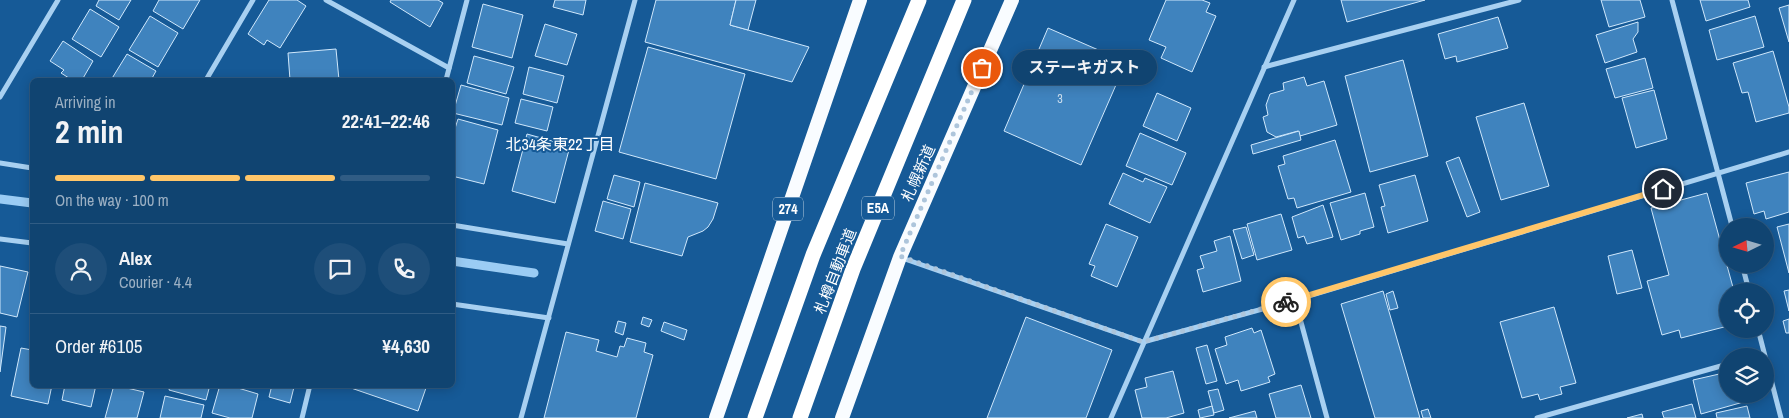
<!DOCTYPE html>
<meta charset="utf-8">
<style>
body{margin:0;font-family:"Archivo Narrow","Noto Sans JP",sans-serif;background:#1e4e79;color:#f1f3f6;height:100vh;display:flex;flex-direction:column;font-size:19px;white-space:nowrap}
*{box-sizing:border-box;margin:0}
p{font-size:16px;color:#9cb0c3}
.icon{flex:none;width:28px;height:28px;fill:none;stroke:currentColor;stroke-width:2;stroke-linecap:round;stroke-linejoin:round}
.map{position:relative;flex:1;overflow:hidden}
.details{position:absolute;left:30px;top:78px;width:425px;height:310px;display:flex;flex-direction:column;background:#104471;border-radius:8px;box-shadow:0 2px 12px #0003,0 0 0 1px #305c84}
.details>*{flex:none}
.needle{width:32px;rotate:265deg}
.controls{position:absolute;left:1719px;top:218px;display:grid;gap:10px}
.controls a{display:grid;place-items:center;width:55px;height:55px;border-radius:50%;background:#104471;box-shadow:0 2px 12px #0003,0 0 0 1px #305c84;font-size:25px}
.pin{position:absolute;display:grid;place-items:center;width:42px;height:42px;color:#fff;margin:-21px;border:2px solid #fff;border-radius:50%;box-shadow:0 1px 5px #0007}
.courier{position:absolute;display:grid;place-items:center;width:50px;height:50px;margin:-25px;border:4px solid #ffc669;border-radius:50%;background:#fff;color:#222;box-shadow:0 1px 6px #0007}
.bubble{position:absolute;height:35px;border-radius:18px;background:#104471;box-shadow:0 2px 12px #0003,0 0 0 1px #305c84;font-size:16px;font-weight:700;line-height:35px;text-align:center}
.summary em{font-style:normal;font-weight:700}
.summary div{display:flex;flex-direction:column-reverse}
.summary{display:flex;align-items:center;justify-content:space-between;height:85px;padding:0 25px}
h1{font-size:32px;font-weight:700;line-height:38px}
.bar{display:grid;grid-template-columns:repeat(4,1fr);gap:8px 5px;align-content:center;height:60px;padding:0 25px}
.bar i{height:6px;border-radius:4px;background:#305c84}
.bar .current{background:#ffc669}
.bar p{grid-column:span 4}
.line{display:flex;align-items:center;gap:12px;padding:0 25px;border-top:1px solid #305c84}
.line div{flex:1}
.round{display:grid;place-items:center;flex:none;width:52px;height:52px;border-radius:26px;background:#1e4e79}
.map>svg:first-child{display:block}
.lines{fill:none;stroke-linecap:round;stroke-linejoin:round}
.stream{stroke:#9bccf4;stroke-width:9}
.building{fill:#3f83be;stroke:#d0e8fc}
.minor{stroke:#a8d0f1;stroke-width:5}
.trunk{stroke:#f9fcff;stroke-width:14}
.motorway{stroke:#fff;stroke-width:15}
.done{stroke:#adc5db;stroke-width:5;stroke-dasharray:0 9}
.route{stroke:#ffc669;stroke-width:6}
.labels{text-anchor:middle;dominant-baseline:central;stroke-width:4;stroke-linejoin:round;paint-order:stroke}
.number-label{font-size:12px;fill:#cfe0ef}
.shield{fill:#165a97;stroke:#b9cee0;stroke-width:1}
.shield-label{font-size:14px;font-weight:bold;fill:#fff}
.street-label{font-size:15px;fill:#fff;stroke:#165a97}
.neighbourhood-label{font-size:16px;fill:#fff;stroke:#165a97}
</style>
<div class="map">
<svg width="1789" height="418" viewBox="0 0 1789 418">
<rect width="100%" height="100%" fill="#165a97"/>
<g class="lines">
<g class="stream">
<path d="M0 199 32 203"/>
<path d="M452 261 534 273"/>
</g>
</g>
<g class="building">
<path d="M99 0H131L119 20 96 6Z"/>
<path d="M159 0H200L183 29 153 11Z"/>
<path d="M269 0H297L306 6 280 48 267 40 264 45 248 34Z"/>
<path d="M391 0H438L443 3 430 27 390 2Z"/>
<path d="M555 0H586L583 15 553 7Z"/>
<path d="M656 0H736L730 25 809 47 792 82 645 42Z"/>
<path d="M736 0H756L748 30 730 25Z"/>
<path d="M1166 0H1202L1210 3 1206 12 1216 16 1192 72 1161 58 1166 47 1149 40Z"/>
<path d="M1341 0H1425L1347 22Z"/>
<path d="M1601 0H1640L1645 17 1609 27Z"/>
<path d="M1700 0H1748L1750 7 1706 21Z"/>
<path d="M483 4 523 15 512 58 472 47Z"/>
<path d="M1789 5V42L1779 8Z"/>
<path d="M90 9 119 27 101 57 72 39Z"/>
<path d="M150 16 178 33 158 67 129 50Z"/>
<path d="M1755 16 1764 47 1717 60 1709 30Z"/>
<path d="M1498 17 1508 48 1457 62 1456 56 1445 59 1438 34Z"/>
<path d="M1638 22V32L1633 39 1637 52 1605 63 1596 35Z"/>
<path d="M545 24 577 34 567 65 535 56Z"/>
<path d="M1048 28 1126 62 1081 165 1004 131Z"/>
<path d="M63 41 93 61 82 80H72L61 73 64 70 50 61Z"/>
<path d="M648 47 745 74 716 179 619 152Z"/>
<path d="M336 49 339 80H290L288 53Z"/>
<path d="M1773 51 1789 107V113L1756 122 1748 92 1742 93 1733 63Z"/>
<path d="M127 54 156 71 151 80H111Z"/>
<path d="M474 56 514 67 506 94 467 83Z"/>
<path d="M1645 58 1653 88 1615 98 1606 69Z"/>
<path d="M1403 60 1428 156 1370 172 1345 76Z"/>
<path d="M529 67 564 76 557 103 523 94Z"/>
<path d="M1304 77 1307 86 1324 81 1337 125 1300 136 1298 131 1276 137 1267 132 1263 117 1268 115 1266 105 1270 94 1284 90 1283 83Z"/>
<path d="M461 85 509 98 502 125 453 113Z"/>
<path d="M1654 90 1667 139 1636 148 1622 98Z"/>
<path d="M1157 93 1191 108 1177 141 1143 126Z"/>
<path d="M521 99 553 107 547 131 515 123Z"/>
<path d="M1524 103 1549 186 1501 200 1476 117Z"/>
<path d="M458 119 498 130 484 184 452 176V138Z"/>
<path d="M1299 131 1301 140 1253 154 1251 145Z"/>
<path d="M1140 133 1186 153 1172 185 1126 166Z"/>
<path d="M527 134 570 146 555 203 512 191Z"/>
<path d="M1335 140 1351 192 1297 208 1294 198 1288 199 1278 166 1285 164 1283 156Z"/>
<path d="M1459 157 1480 212 1467 217 1446 162Z"/>
<path d="M1789 172V212L1766 219 1764 211 1754 214 1746 183Z"/>
<path d="M1123 173 1143 182 1145 178 1167 187 1150 223 1109 204Z"/>
<path d="M614 175 640 182 634 207 607 199Z"/>
<path d="M1415 175 1428 221 1388 233 1381 207 1385 206 1379 185Z"/>
<path d="M645 183 718 203 713 219 708 227 703 231 688 237 682 256 630 242Z"/>
<path d="M1365 193 1374 227 1360 231V234L1341 240 1330 203Z"/>
<path d="M1707 193 1734 291H1728V326L1681 338 1679 330 1662 335 1647 281 1669 275 1651 208Z"/>
<path d="M603 201 631 209 623 239 595 231Z"/>
<path d="M1323 205 1333 237 1307 244 1304 236 1298 238 1292 217Z"/>
<path d="M1281 214 1292 250 1257 260 1247 224Z"/>
<path d="M1106 224 1138 237 1117 287 1091 276 1095 266 1089 264Z"/>
<path d="M1789 224V273L1777 227Z"/>
<path d="M1246 227 1254 255 1242 259 1233 230Z"/>
<path d="M1230 236 1241 281 1203 292 1197 270 1204 268 1200 256 1217 251 1214 241Z"/>
<path d="M1632 250 1642 288 1617 294 1608 256Z"/>
<path d="M0 266 28 272 17 317 0 313Z"/>
<path d="M1789 290V311L1784 291Z"/>
<path d="M1383 291 1420 418H1375L1341 304Z"/>
<path d="M1393 291 1398 308 1390 310 1386 294Z"/>
<path d="M1554 307 1576 383 1560 387 1562 394 1540 400 1538 394 1522 398 1500 322Z"/>
<path d="M643 317 652 320 649 327 641 324Z"/>
<path d="M1026 317 1112 350 1086 418H987Z"/>
<path d="M1789 319V333H1786L1783 321Z"/>
<path d="M618 321 626 323 623 335 615 332Z"/>
<path d="M664 322 687 330 684 340 661 331Z"/>
<path d="M0 326 6 327 0 372Z"/>
<path d="M1252 328 1254 333 1261 330 1275 374 1268 377 1270 382 1241 391 1238 380 1226 384 1215 349 1227 345 1225 337Z"/>
<path d="M566 332 599 340 596 351 617 357 620 346 624 347 627 338 646 343 644 352 653 355 636 418H544Z"/>
<path d="M1207 345 1217 381 1206 384 1196 348Z"/>
<path d="M21 348 32 350V385H52L48 404 11 396Z"/>
<path d="M1173 371 1184 413 1166 418H1142L1135 390 1147 387 1145 378Z"/>
<path d="M1728 372V394H1745L1747 401 1701 414 1693 380Z"/>
<path d="M65 385H96L91 407 62 400Z"/>
<path d="M114 385 144 392 137 418H105Z"/>
<path d="M170 385H210L206 400 169 390Z"/>
<path d="M220 385H228L258 394 252 418H230L212 413Z"/>
<path d="M272 385H286L294 387 290 403 269 397Z"/>
<path d="M353 385H427L418 411 351 388Z"/>
<path d="M1301 385 1311 418H1276L1269 394Z"/>
<path d="M1218 389 1224 410 1214 413 1208 391Z"/>
<path d="M165 396 204 405 201 418H160Z"/>
<path d="M1692 404 1696 418H1664L1662 412Z"/>
<path d="M1212 406 1214 415 1200 418 1198 410Z"/>
<path d="M1747 406 1750 418H1717L1716 413Z"/>
<path d="M1428 409 1431 418H1423L1421 411Z"/>
<path d="M1255 411 1257 418H1229Z"/>
<path d="M1642 414 1643 418H1627Z"/>
</g>
<g class="lines">
<g class="minor">
<path d="M326 0 449 68"/>
<path d="M1672 0 1732 226"/>
<path d="M1264 67 1519 0"/>
<path d="M206 80 253 0"/>
<path d="M446 80 467 0"/>
<path d="M0 97 58 0"/>
<path d="M0 163 32 168"/>
<path d="M452 225 568 244"/>
<path d="M0 239 32 243"/>
<path d="M902 258 1143 342 1295 300 1789 152"/>
<path d="M1742 264 1749 291"/>
<path d="M1295 300 1327 418"/>
<path d="M452 304 549 318"/>
<path d="M1758 329 1781 418"/>
<path d="M1756 356 1764 354"/>
<path d="M302 418 310 385"/>
<path d="M521 418 635 0"/>
<path d="M1111 418 1294 0"/>
<path d="M1537 418 1728 364"/>
</g>
<g class="trunk">
<path d="M716 418 860 0"/>
<path d="M842 418 900 257 1012 0"/>
</g>
<g class="motorway">
<path d="M755 418 813 255 919 0"/>
<path d="M800 418 853 269 964 0"/>
</g>
</g>
<g class="lines">
<path class="done" d="M982 68 900 256 1143 342 1286 302"/>
<path class="route" d="M1286 302 1663 189"/>
</g>
<g class="labels">
<g class="number-label">
<text x="1060" y="99">3</text>
</g>
<g class="shield">
<rect x="862" y="196.5" width="32" height="23" rx="4"/>
<rect x="773" y="197.5" width="30" height="23" rx="4"/>
</g>
<g class="shield-label">
<text x="878" y="208">E5A</text>
<text x="788" y="209">274</text>
</g>
<g class="street-label">
<text transform="translate(918 173) rotate(-66)">札幌新道</text>
<text transform="translate(835 271) rotate(-69)">札樽自動車道</text>
</g>
<g class="neighbourhood-label">
<text x="560" y="144">北34条東22丁目</text>
</g>
</g>
</svg>
<div class="controls">
<a><svg class="needle" viewBox="-14 -14 28 28"><path d="M0-13l5 13h-10z" fill="#e53935"/><path d="M0 13l5-13h-10z" fill="#9cb0c3"/></svg></a>
<a><svg class="icon" aria-label="locate" viewBox="0 0 24 24"><circle cx="12" cy="12" r="6"/><path d="M12 2v4M12 18v4M2 12h4M18 12h4"/></svg></a>
<a><svg class="icon" aria-label="layers" viewBox="0 0 24 24"><path d="M12 4l9 5-9 5-9-5zM3 14l9 5 9-5"/></svg></a>
</div>
<div class="pin" style="left:982px;top:68px;background:#ea580c"><svg class="icon" aria-label="bag" viewBox="0 0 24 24"><path d="M5 8h14l-1 12H6zM9 8a3 3 0 0 1 6 0"/></svg></div>
<div class="pin" style="left:1663px;top:189px;background:#1f2937"><svg class="icon" aria-label="home" viewBox="0 0 24 24"><path d="M3 11l9-7 9 7M6 9v11h12V9"/></svg></div>
<div class="courier" style="left:1286px;top:302px"><svg class="icon" aria-label="bike" viewBox="0 0 24 24"><circle cx="6" cy="16" r="4"/><circle cx="18" cy="16" r="4"/><path d="M6 16l4-8h5l3 8M10 8l3 8H6M13 5h3"/></svg></div>
<div class="bubble" style="left:1012px;top:50px;width:145px">ステーキガスト</div>
<section class="details">
<div class="summary"><div><h1>2 min</h1><p>Arriving in</p></div><em>22:41–22:46</em></div>
<div class="bar"><i class="current"></i><i class="current"></i><i class="current"></i><i></i><p>On the way · 100 m</p></div>
<div class="line" style="height:90px"><a class="round"><svg class="icon" aria-label="person" viewBox="0 0 24 24"><circle cx="12" cy="8" r="4"/><path d="M4 21q1-7 8-7t8 7"/></svg></a><div><b>Alex</b><p>Courier · 4.4</p></div><a class="round"><svg class="icon" aria-label="chat" viewBox="0 0 24 24"><path d="M4 5h16v11H9l-5 4z"/></svg></a><a class="round"><svg class="icon" aria-label="phone" viewBox="0 0 24 24"><path d="M5 4h4l2 5-3 2q2 4 5 5l2-3 5 2v4C11 20 4 13 5 4z"/></svg></a></div>
<div class="line" style="height:65px"><div>Order #6105</div><b>¥4,630</b></div>
</section>
</div>
